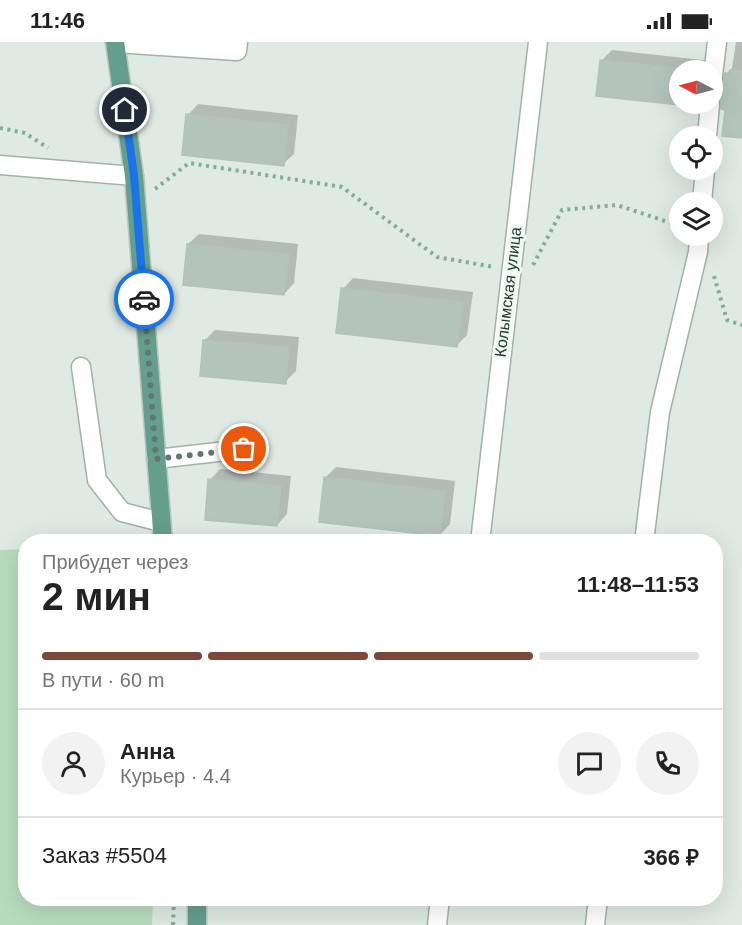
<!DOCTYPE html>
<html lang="ru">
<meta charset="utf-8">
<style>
body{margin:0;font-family:Arial,sans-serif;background:#f2f2f2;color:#222;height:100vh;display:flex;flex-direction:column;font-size:22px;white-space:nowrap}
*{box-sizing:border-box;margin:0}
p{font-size:20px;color:#767676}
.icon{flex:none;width:33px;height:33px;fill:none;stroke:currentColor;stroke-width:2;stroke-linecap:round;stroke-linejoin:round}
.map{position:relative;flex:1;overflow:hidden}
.sheet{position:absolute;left:18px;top:492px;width:705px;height:372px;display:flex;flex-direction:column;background:#fff;border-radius:24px;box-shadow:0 6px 24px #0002}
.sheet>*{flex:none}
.needle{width:39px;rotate:276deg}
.fabs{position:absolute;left:669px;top:18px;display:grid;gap:12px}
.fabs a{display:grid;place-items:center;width:54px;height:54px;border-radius:50%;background:#fff;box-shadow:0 6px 24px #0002;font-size:30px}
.pin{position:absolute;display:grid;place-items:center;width:51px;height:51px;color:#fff;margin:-26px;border:3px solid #fff;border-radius:50%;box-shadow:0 2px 6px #0007}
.courier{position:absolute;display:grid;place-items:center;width:60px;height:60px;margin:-30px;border:4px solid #1a73e8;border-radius:50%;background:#fff;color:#222;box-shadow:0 2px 8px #0007}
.head em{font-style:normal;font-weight:600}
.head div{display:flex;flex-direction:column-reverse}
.head{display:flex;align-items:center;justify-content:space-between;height:102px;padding:0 24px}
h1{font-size:39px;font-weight:600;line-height:45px}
.bar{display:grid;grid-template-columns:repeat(4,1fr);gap:9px 6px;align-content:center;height:72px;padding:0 24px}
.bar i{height:8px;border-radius:4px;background:#e0e0e0}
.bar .selected{background:#7e473b}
.bar p{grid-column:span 4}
.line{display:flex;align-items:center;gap:15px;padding:0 24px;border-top:2px solid #e0e0e0}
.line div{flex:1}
.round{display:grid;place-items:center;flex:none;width:63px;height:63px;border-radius:32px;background:#f2f2f2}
.status{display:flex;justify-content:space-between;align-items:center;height:42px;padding:0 30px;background:#fff;direction:ltr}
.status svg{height:16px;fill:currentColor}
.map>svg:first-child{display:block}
.green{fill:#b8dbbf}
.shadow{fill:#0003}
.building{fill:#b4c4bd;stroke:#b1c3bb;stroke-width:1.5}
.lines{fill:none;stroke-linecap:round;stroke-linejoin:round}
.minor-casing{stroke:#a2b1ab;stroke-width:21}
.major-casing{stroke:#bcc4c1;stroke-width:21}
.path{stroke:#80ad9c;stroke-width:4;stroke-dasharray:3 4.5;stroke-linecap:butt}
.minor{stroke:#fff;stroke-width:18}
.major{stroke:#649e8c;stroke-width:18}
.done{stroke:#637770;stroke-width:6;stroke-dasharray:0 10.8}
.route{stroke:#1a73e8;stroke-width:8}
.labels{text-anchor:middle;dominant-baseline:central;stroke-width:6;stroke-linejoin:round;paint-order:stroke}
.street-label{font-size:16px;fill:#203931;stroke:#eff7f2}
</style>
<div class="status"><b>11:46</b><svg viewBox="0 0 49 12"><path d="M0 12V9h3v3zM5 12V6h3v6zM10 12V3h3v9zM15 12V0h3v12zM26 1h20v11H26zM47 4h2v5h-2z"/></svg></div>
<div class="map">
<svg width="742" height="883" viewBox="0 0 742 883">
<rect width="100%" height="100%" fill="#dfeae4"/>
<path class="green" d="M25 507 26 856 153 857 152 883H0V508Z"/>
<g class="shadow">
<path d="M736 0H742V95L727 66 723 48 726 32 732 26Z"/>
<path d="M612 8 712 19V28H680L601 19Z"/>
<path d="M198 62 298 73 294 112 283 122 188 73Z"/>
<path d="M199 192 298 202 294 241 284 252 188 202Z"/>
<path d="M353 236 473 250 467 293 457 303 343 247Z"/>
<path d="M215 288 299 295 296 329 285 340 204 299Z"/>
<path d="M336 425 455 439 450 482 440 493 325 436Z"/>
<path d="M220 427 291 434 287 472 277 483 210 438Z"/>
</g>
<g class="building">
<path d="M600 18 699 28H680V62H699L698 65 596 54Z"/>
<path d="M730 28 742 29V96L722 94 725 68 721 67 720 58 716 52 721 48 725 31 730 32Z"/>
<path d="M186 72 288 83 284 124 182 113Z"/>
<path d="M187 202 289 212 284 253 183 243Z"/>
<path d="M341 246 463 260 457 305 336 291Z"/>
<path d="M203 298 289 305 286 342 200 334Z"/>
<path d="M324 435 445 449 440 494 319 480Z"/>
<path d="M208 437 281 444 277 484 205 478Z"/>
</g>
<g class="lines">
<g class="minor-casing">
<g id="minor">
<path d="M115 1 237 9 238 0"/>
<path d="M712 42 717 0"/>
<path d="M707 94 710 62"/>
<path d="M0 123 134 134"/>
<path d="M702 160 705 128"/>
<path d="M81 325 97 438 122 470 161 480"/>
<path d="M156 417 244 407"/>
<path d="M480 500 538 0"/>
<path d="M644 500 660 370 698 210 699 194"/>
<path d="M437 883 440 856"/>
<path d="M595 883 598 856"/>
</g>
</g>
<g class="major-casing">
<g id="major">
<path d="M115 0 134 134 163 500"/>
<path d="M197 883V856"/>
</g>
</g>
<g class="path">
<path d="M0 86 25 91 48 106"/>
<path d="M155 147 189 121 342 145 437 215 494 225"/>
<path d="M533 223 562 168 617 163 680 184"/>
<path d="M714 234 727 278 742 283"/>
<path d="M173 883 174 856"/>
</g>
<use href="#minor" class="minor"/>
<use href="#major" class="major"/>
</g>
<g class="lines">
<path class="done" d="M144 257 156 417 244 407"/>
<path class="route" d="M125 68 134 134 144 257"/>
</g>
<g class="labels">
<g class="street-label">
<text transform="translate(508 250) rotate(-83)">Колымская улица</text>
</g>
</g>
</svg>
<div class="fabs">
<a><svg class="needle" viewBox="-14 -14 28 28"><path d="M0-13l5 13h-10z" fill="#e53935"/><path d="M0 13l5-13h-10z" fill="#767676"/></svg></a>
<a><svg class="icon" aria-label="locate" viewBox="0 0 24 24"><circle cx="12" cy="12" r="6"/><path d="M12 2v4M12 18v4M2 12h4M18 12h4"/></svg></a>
<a><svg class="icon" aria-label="layers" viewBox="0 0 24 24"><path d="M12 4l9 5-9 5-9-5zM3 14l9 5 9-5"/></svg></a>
</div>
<div class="pin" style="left:244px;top:407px;background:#ea580c"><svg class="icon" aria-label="bag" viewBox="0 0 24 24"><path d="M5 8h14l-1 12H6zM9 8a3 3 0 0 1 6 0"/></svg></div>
<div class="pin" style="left:125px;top:68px;background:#1f2937"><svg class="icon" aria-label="home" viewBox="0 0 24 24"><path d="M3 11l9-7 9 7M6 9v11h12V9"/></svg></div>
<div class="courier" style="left:144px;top:257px"><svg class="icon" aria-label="car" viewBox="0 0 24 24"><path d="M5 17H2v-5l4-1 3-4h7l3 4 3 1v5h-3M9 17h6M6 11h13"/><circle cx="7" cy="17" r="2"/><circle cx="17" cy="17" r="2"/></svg></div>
<section class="sheet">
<div class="head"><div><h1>2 мин</h1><p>Прибудет через</p></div><em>11:48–11:53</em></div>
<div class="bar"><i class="selected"></i><i class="selected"></i><i class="selected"></i><i></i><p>В пути · 60 m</p></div>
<div class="line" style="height:108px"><a class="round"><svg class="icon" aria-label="person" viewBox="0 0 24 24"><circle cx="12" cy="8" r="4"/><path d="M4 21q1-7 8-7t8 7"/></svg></a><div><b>Анна</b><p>Курьер · 4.4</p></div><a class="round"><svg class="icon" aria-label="chat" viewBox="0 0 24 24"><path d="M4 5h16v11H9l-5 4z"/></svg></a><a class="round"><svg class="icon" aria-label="phone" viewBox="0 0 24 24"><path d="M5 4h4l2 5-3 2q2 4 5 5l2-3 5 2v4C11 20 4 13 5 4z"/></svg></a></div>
<div class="line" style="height:78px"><div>Заказ #5504</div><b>366 ₽</b></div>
</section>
</div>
